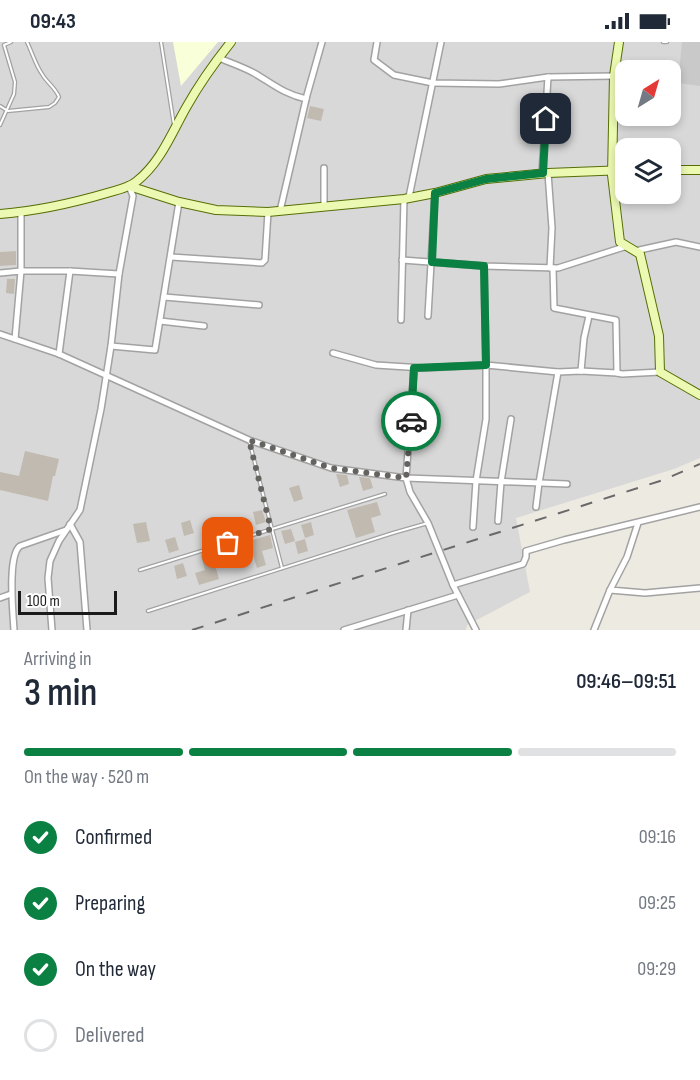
<!DOCTYPE html>
<meta charset="utf-8">
<style>
body{margin:0;font-family:"Sofia Sans Condensed",sans-serif;background:#f6f6f7;color:#1f2937;height:100vh;display:flex;flex-direction:column;font-size:22px;white-space:nowrap}
*{box-sizing:border-box;margin:0}
p{font-size:20px;color:#747a83}
.icon{flex:none;width:33px;height:33px;fill:none;stroke:currentColor;stroke-width:2;stroke-linecap:round;stroke-linejoin:round}
.map{position:relative;height:588px;overflow:hidden}
.details{display:flex;flex-direction:column;background:#fff;flex:1}
.details>*{flex:none}
.needle{width:39px;rotate:37deg}
.fabs{position:absolute;left:615px;top:18px;display:grid;gap:12px}
.fabs a{display:grid;place-items:center;width:66px;height:66px;border-radius:12px;background:#fff;box-shadow:0 3px 9px #0003;font-size:30px}
.scale{position:absolute;left:18px;bottom:15px;width:99px;box-sizing:border-box;padding-left:6px;border:3px solid #1b1b1b;border-top:0;font-size:16px;line-height:21px;white-space:nowrap;color:#1b1b1b;-webkit-text-stroke:4px #fff;paint-order:stroke}
.pin{position:absolute;display:grid;place-items:center;width:51px;height:51px;color:#fff;margin:-26px;border-radius:12px;box-shadow:0 3px 9px #0006}
.courier{position:absolute;display:grid;place-items:center;width:60px;height:60px;margin:-30px;border:4px solid #0b8043;border-radius:50%;background:#fff;color:#222;box-shadow:0 2px 8px #0007}
.summary em{font-style:normal;font-weight:600}
.summary div{display:flex;flex-direction:column-reverse}
.summary{display:flex;align-items:center;justify-content:space-between;height:102px;padding:0 24px}
h1{font-size:39px;font-weight:600;line-height:45px}
.bar{display:grid;grid-template-columns:repeat(4,1fr);gap:9px 6px;align-content:center;height:72px;padding:0 24px}
.bar i{height:8px;border-radius:4px;background:#e0e1e3}
.bar .active{background:#0b8043}
.bar p{grid-column:span 4}
ol{padding:0 24px;list-style:none}
li{display:flex;align-items:center;gap:18px;height:66px}
li p{margin-inline-start:auto}
li .icon{padding:6px;border-radius:50%;background:#0b8043;color:#fff;stroke-width:4}
li:last-child{color:#747a83}
li i{width:33px;height:33px;border:3px solid #e0e1e3;border-radius:50%}
.status{display:flex;justify-content:space-between;align-items:center;height:42px;padding:0 30px;background:#fff;direction:ltr}
.status svg{height:16px;fill:currentColor}
.map>svg:first-child{display:block}
.residential{fill:#d9d8d8;fill-rule:evenodd}
.education{fill:#f9ffd8}
.religious{fill:#c9c9c9}
.building{fill:#c1bab0}
.lines{fill:none;stroke-linecap:round;stroke-linejoin:round}
.lane-casing{stroke:#a2a2a2;stroke-width:4.5}
.street-casing{stroke:#a2a2a2;stroke-width:8}
.secondary-casing{stroke:#556f05;stroke-width:10}
.lane{stroke:#fff;stroke-width:2}
.street{stroke:#fff;stroke-width:5}
.secondary{stroke:#ecf9b3;stroke-width:8}
.rail{stroke:#696969;stroke-width:2;stroke-dasharray:12 12;stroke-linecap:butt}
.done{stroke:#646360;stroke-width:6;stroke-dasharray:0 10.8}
.route{stroke:#0b8043;stroke-width:8}
</style>
<div class="status"><b>09:43</b><svg viewBox="0 0 49 12"><path d="M0 12V9h3v3zM5 12V6h3v6zM10 12V3h3v9zM15 12V0h3v12zM26 1h20v11H26zM47 4h2v5h-2z"/></svg></div>
<div class="map">
<svg width="700" height="588" viewBox="0 0 700 588">
<rect width="100%" height="100%" fill="#edeae1"/>
<path class="residential" d="M0 0H700V416L674 427 516 476 530 550 467 583 466 588H0ZM626 28H670V74H626ZM626 106H670V152H626Z"/>
<path class="education" d="M173 0H218L181 44Z"/>
<path class="religious" d="M682 0H700V44L678 41Z"/>
<g class="building">
<path d="M310 64 324 67 321 79 307 76Z"/>
<path d="M16 209V223L0 224V210Z"/>
<path d="M7 237H15L14 252 6 251Z"/>
<path d="M25 409 59 417 55 434H53L48 459 0 448V430L19 434Z"/>
<path d="M336 432 347 433 349 442 340 445Z"/>
<path d="M359 435 370 436 373 446 363 449Z"/>
<path d="M299 443 303 457 294 460 289 446Z"/>
<path d="M377 460 381 473 371 476 375 490 356 496 347 468Z"/>
<path d="M262 468 266 480 256 483 253 470Z"/>
<path d="M190 478 194 491 184 494 181 481Z"/>
<path d="M232 478 235 490 226 493 222 481Z"/>
<path d="M146 480 150 499 137 501 133 482Z"/>
<path d="M311 480 314 493 305 496 301 483Z"/>
<path d="M291 487 295 499 285 502 281 489Z"/>
<path d="M270 493 273 506 262 509 266 523 257 526 249 499Z"/>
<path d="M175 495 179 508 169 511 165 498Z"/>
<path d="M305 497 308 509 298 512 295 500Z"/>
<path d="M221 508 225 521 215 523 219 537 199 543 195 531 205 528 201 513Z"/>
<path d="M183 521 187 534 177 537 174 524Z"/>
</g>
<g class="lines">
<g class="lane-casing">
<g id="lane">
<path d="M161 0 174 83"/>
<path d="M663 0H667"/>
<path d="M0 64 8 69 49 65 55 61 59 55C55 45 47 41 42 32 35 22 32 10 27 0"/>
<path d="M0 83 14 52 15 40 4 3 11 0"/>
<path d="M249 398 282 526"/>
<path d="M140 528 385 452"/>
<path d="M148 569 393 491 428 481"/>
</g>
</g>
<g class="street-casing">
<g id="street">
<path d="M377 0 374 18 394 33 433 41 499 42 548 35 614 34"/>
<path d="M219 16C231 21 243 25 254 31 273 42 284 52 306 57"/>
<path d="M542 131 548 35"/>
<path d="M548 131 552 186 550 226"/>
<path d="M129 144 133 154 119 232 111 304 155 308 179 160"/>
<path d="M409 155 441 0"/>
<path d="M324 165V126"/>
<path d="M280 169 307 53 322 0"/>
<path d="M21 171V229H70"/>
<path d="M635 209 676 200 700 205"/>
<path d="M171 215 262 221 265 218 268 170"/>
<path d="M402 218 484 224 558 226 627 204"/>
<path d="M484 224 486 323 558 330 539 441 536 465"/>
<path d="M553 226 554 266 616 278 617 331 622 332 660 330"/>
<path d="M0 231 21 229 15 297"/>
<path d="M164 255 259 263"/>
<path d="M428 274 435 151"/>
<path d="M401 278 404 157"/>
<path d="M160 279 204 284"/>
<path d="M0 292 59 312 249 398 331 426 406 436 567 442"/>
<path d="M333 311 376 323 423 326 486 323V377L476 439 473 485"/>
<path d="M59 312 70 229 119 232"/>
<path d="M414 326 406 436 410 450 428 481 453 543 476 588"/>
<path d="M581 329 584 296 589 274"/>
<path d="M558 330 581 329 617 331"/>
<path d="M498 479 501 440 511 377"/>
<path d="M638 481 627 515 610 548 645 551 700 546"/>
<path d="M70 482 80 500 87 588"/>
<path d="M453 543 523 522 526 515V509L564 498 700 465"/>
<path d="M0 556 11 552"/>
<path d="M14 588C13 571 7 514 20 504L66 488"/>
<path d="M52 588 48 536 50 519 59 499 80 468 101 367 111 304"/>
<path d="M344 588 458 553"/>
<path d="M406 588 408 568"/>
<path d="M594 588 610 548"/>
</g>
</g>
<g class="secondary-casing">
<g id="secondary">
<path d="M619 0 614 34 612 133 620 200 640 212 659 294 660 330 700 353"/>
<path d="M670 128H700"/>
<path d="M129 144 179 160 216 168 268 170 404 157 435 151 486 137 548 131 626 128"/>
<path d="M0 172C36 169 73 161 107 151 117 148 129 146 137 139 161 120 172 90 187 64 200 41 215 20 231 0"/>
</g>
</g>
<use href="#lane" class="lane"/>
<use href="#street" class="street"/>
<use href="#secondary" class="secondary"/>
<path class="rail" d="M192 588 663 438 700 422"/>
</g>
<g class="lines">
<path class="done" d="M228 501 271 487 249 398 331 426 406 436 411 379"/>
<path class="route" d="M411 379 414 326 486 323 484 224 432 220 435 151 486 137 543 131 546 77"/>
</g>
</svg>
<div class="fabs">
<a><svg class="needle" viewBox="-14 -14 28 28"><path d="M0-13l5 13h-10z" fill="#e53935"/><path d="M0 13l5-13h-10z" fill="#747a83"/></svg></a>
<a><svg class="icon" aria-label="layers" viewBox="0 0 24 24"><path d="M12 4l9 5-9 5-9-5zM3 14l9 5 9-5"/></svg></a>
</div>
<div class="scale">100 m</div>
<div class="pin" style="left:228px;top:501px;background:#ea580c"><svg class="icon" aria-label="bag" viewBox="0 0 24 24"><path d="M5 8h14l-1 12H6zM9 8a3 3 0 0 1 6 0"/></svg></div>
<div class="pin" style="left:546px;top:77px;background:#1f2937"><svg class="icon" aria-label="home" viewBox="0 0 24 24"><path d="M3 11l9-7 9 7M6 9v11h12V9"/></svg></div>
<div class="courier" style="left:411px;top:379px"><svg class="icon" aria-label="car" viewBox="0 0 24 24"><path d="M5 17H2v-5l4-1 3-4h7l3 4 3 1v5h-3M9 17h6M6 11h13"/><circle cx="7" cy="17" r="2"/><circle cx="17" cy="17" r="2"/></svg></div>
</div>
<section class="details">
<div class="summary"><div><h1>3 min</h1><p>Arriving in</p></div><em>09:46–09:51</em></div>
<div class="bar"><i class="active"></i><i class="active"></i><i class="active"></i><i></i><p>On the way · 520 m</p></div>
<ol>
<li><svg class="icon" aria-label="check" viewBox="0 0 24 24"><path d="M5 12l5 5 9-10"/></svg>Confirmed<p>09:16</p></li>
<li><svg class="icon" aria-label="check" viewBox="0 0 24 24"><path d="M5 12l5 5 9-10"/></svg>Preparing<p>09:25</p></li>
<li><svg class="icon" aria-label="check" viewBox="0 0 24 24"><path d="M5 12l5 5 9-10"/></svg>On the way<p>09:29</p></li>
<li><i></i>Delivered</li>
</ol>
</section>
